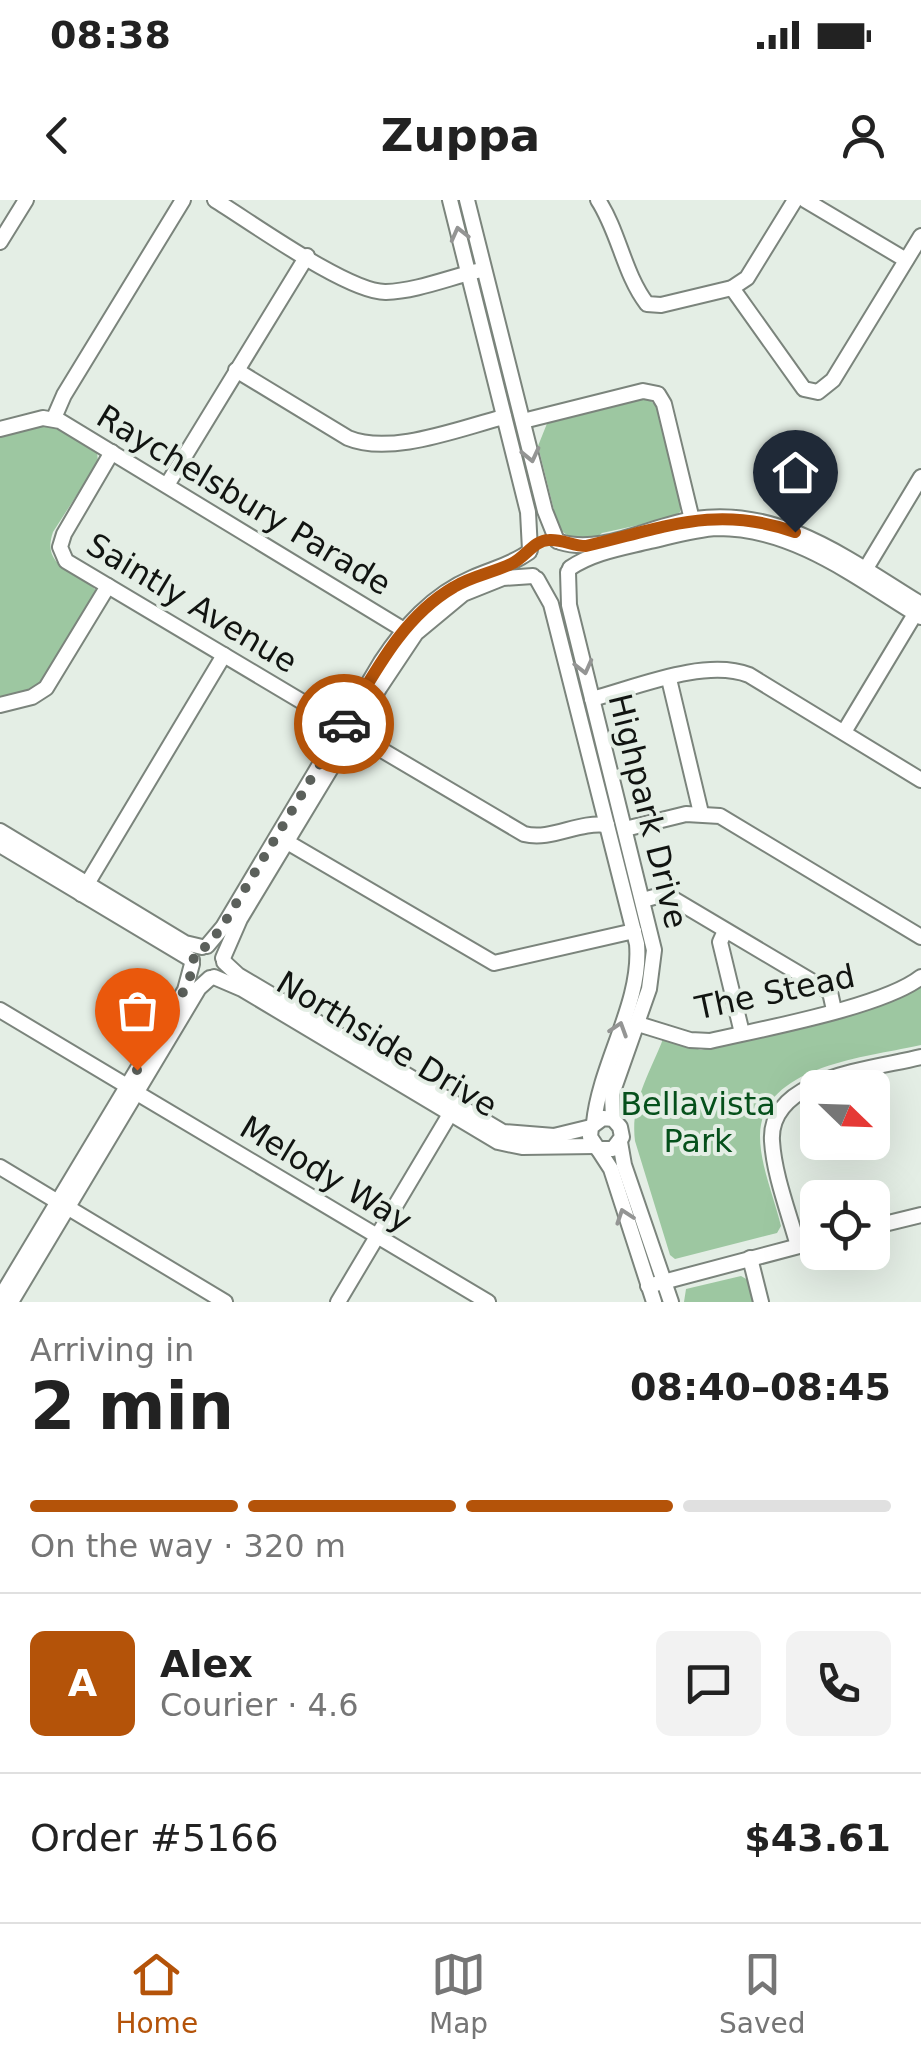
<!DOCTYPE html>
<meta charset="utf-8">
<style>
body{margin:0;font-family:"DejaVu Sans",sans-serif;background:#f2f2f2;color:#222;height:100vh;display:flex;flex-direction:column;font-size:38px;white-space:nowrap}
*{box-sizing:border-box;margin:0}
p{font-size:32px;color:#767676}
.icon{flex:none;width:55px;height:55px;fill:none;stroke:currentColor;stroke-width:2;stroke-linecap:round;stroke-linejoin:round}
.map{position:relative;height:1102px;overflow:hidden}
.side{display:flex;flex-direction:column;background:#fff;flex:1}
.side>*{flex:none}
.needle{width:65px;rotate:113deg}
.controls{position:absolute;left:800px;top:870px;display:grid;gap:20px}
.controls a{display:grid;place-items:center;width:90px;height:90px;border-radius:15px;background:#fff;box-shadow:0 10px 40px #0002;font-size:50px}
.pin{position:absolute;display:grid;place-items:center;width:85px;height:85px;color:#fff;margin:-102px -42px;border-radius:50% 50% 50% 0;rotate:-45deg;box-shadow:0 0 10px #0007}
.pin .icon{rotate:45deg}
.courier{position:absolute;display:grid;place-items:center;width:100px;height:100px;margin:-50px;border:8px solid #b45309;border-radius:50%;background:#fff;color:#222;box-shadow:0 2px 12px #0007}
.headline em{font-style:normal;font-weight:600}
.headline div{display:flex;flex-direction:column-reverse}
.headline{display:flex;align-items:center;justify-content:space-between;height:170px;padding:0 30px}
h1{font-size:65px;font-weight:600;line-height:75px}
.bar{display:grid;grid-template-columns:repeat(4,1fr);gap:15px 10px;align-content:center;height:120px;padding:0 30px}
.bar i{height:12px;border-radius:8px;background:#e0e0e0}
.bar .current{background:#b45309}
.bar p{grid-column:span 4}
.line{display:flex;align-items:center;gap:25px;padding:0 30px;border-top:2px solid #e0e0e0}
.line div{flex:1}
.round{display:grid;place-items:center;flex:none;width:105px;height:105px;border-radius:15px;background:#f2f2f2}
.status{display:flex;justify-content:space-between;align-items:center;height:70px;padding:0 50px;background:#fff;direction:ltr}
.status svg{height:28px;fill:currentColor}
header{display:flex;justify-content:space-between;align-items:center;height:130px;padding:0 30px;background:#fff;font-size:45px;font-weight:600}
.tabs{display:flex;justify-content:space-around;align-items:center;height:140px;border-top:2px solid #e0e0e0;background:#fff;font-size:28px;color:#767676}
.tabs a{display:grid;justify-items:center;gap:5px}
.tabs .current{color:#b45309}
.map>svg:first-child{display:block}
.green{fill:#9dc7a1}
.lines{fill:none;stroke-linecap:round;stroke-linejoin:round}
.minor-casing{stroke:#7b847c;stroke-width:18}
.minor{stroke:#fff;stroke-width:14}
.oneway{stroke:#949594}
.done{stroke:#5b605b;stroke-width:10;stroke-dasharray:0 18}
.route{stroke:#b45309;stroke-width:12}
.labels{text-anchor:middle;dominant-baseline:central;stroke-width:8;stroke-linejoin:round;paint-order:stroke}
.street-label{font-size:32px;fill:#111411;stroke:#e4eee5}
.park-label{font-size:32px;fill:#05501b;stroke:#e4eee5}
</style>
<div class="status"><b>08:38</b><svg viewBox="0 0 49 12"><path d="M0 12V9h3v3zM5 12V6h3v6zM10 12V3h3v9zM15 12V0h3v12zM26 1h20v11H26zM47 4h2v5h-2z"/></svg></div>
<header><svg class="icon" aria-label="back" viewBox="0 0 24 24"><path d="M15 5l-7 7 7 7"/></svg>Zuppa<svg class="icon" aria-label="person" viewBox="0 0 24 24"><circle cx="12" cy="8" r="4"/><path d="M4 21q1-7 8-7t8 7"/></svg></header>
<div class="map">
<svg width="921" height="1102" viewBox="0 0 921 1102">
<rect width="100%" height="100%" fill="#e4eee5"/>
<g class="green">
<path d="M647 197 658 208 682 300 680 312 671 318 602 333 597 337C573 341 562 338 552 315L554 310 538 246 548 221Z"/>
<path d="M45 223 53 224 97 252 98 262 53 332C40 369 79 371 99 393L46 482 34 493 0 500V235Z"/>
<path d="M921 786V845C869 857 760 865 760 936 760 965 774 997 781 1026L777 1033 675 1059 670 1055 635 941C630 903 650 873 663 839L701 850 863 810Z"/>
<path d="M741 1076 748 1080 754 1102H684L686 1089Z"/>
</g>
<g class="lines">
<g class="minor-casing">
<g id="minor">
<path d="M215 0C251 22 349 93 386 92 416 91 448 78 477 71"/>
<path d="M450 0 528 312 530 350"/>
<path d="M467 0 545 311 557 341"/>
<path d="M598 0C619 32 624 74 647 104L661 105 732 88 747 78 795 0"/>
<path d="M805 0 906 60"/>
<path d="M0 42 26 0"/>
<path d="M732 88 804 189 818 192 833 180 921 36"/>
<path d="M236 170 348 238C391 256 460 228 504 217"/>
<path d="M54 218 64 195 183 0"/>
<path d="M523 221 643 191 658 194 664 204 694 328"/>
<path d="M0 229 43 218 60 221 404 430"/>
<path d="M112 252 64 334 60 347 66 361 343 526"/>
<path d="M167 285 307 56"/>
<path d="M560 342C602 355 652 325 695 319 781 306 852 362 921 404"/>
<path d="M570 368C594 352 622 348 650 341 672 336 695 329 718 328 795 328 858 379 921 417"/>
<path d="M568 372 569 405 654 750 649 789 612 894 613 919 620 927 622 937 613 949H598L590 937 591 927 603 918 613 919"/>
<path d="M862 375 921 277"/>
<path d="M537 379 551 404 637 744C642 803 600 863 594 923"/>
<path d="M669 479 701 613"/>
<path d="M592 499C637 487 705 458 749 475L921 580"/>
<path d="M0 505 32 497 46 488 108 386"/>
<path d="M844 532 915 414"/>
<path d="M353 533 524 634C552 641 578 621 607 625"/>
<path d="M625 629 686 614 720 616 921 737"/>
<path d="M0 631 185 743 202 747"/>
<path d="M282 639 494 763 634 731"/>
<path d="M0 645 192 760"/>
<path d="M81 694 224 455"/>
<path d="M643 700 665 694 830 792 834 810"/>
<path d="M725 731 720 742 742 833"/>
<path d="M207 746 223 727 381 462C404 427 432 395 472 378 492 369 511 365 529 352"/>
<path d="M223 758 240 719 380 487 416 433 463 394 503 378 533 376"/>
<path d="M224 762 238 775 503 932 554 936 591 927"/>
<path d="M214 777 242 789 498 942 522 947 595 946"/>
<path d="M0 810 127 886"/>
<path d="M638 824 690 840 710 841C761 829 883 807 921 777"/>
<path d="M137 893 488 1102"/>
<path d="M620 942 624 965 671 1102"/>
<path d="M598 949 611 969 654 1102"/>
<path d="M0 967 58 1002"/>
<path d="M67 1007 225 1102"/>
<path d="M872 1027 921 1015"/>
<path d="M798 1046C789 1013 774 975 772 941 768 877 874 869 921 857"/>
<path d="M750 1058 761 1102"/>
<path d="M648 1086 818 1041"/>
<path d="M0 1098 185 790 192 764"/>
<path d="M11 1102 199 788 210 778"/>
<path d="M338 1102 453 909"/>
</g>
</g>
<use href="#minor" class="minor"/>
</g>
<defs><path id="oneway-chevron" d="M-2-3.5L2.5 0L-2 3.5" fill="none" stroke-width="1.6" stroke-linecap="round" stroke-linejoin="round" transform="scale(2.5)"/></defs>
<g class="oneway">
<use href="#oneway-chevron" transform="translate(459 34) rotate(-104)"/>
<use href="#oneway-chevron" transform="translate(531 255) rotate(77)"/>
<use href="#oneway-chevron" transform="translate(584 467) rotate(76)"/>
<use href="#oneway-chevron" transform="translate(619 829) rotate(-72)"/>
<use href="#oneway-chevron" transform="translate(624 1016) rotate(-109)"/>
</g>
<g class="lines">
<path class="done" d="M137 870 189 782 195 752 207 746 222 727 344 524"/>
<path class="route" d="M344 524C374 474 402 417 454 387 472 376 492 373 511 364 525 358 534 340 549 340 562 339 573 346 586 346 664 328 715 304 795 332"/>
</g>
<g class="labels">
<g class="street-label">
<text transform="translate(244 300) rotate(31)">Raychelsbury Parade</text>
<text transform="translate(192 403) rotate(31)">Saintly Avenue</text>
<text transform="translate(648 611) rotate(76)">Highpark Drive</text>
<text transform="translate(775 792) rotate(-12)">The Stead</text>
<text transform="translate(387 844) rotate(31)">Northside Drive</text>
<text transform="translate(326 974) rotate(31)">Melody Way</text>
</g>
<g class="park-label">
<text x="698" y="904">Bellavista<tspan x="698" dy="37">Park</tspan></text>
</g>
</g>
</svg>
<div class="controls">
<a><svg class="needle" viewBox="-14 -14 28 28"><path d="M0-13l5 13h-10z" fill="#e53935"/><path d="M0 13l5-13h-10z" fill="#767676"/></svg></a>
<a><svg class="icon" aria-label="locate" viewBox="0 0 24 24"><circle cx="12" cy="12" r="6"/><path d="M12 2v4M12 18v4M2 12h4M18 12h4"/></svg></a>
</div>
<div class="pin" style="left:137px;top:870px;background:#ea580c"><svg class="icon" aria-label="bag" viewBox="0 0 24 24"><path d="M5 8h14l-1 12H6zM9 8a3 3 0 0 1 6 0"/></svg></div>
<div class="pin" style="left:795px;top:332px;background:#1f2937"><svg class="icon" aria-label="home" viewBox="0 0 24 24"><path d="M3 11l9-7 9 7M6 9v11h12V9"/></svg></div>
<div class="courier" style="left:344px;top:524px"><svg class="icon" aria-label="car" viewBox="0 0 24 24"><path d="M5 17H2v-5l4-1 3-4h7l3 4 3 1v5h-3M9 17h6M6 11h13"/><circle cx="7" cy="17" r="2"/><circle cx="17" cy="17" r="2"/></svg></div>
</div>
<section class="side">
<div class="headline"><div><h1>2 min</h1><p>Arriving in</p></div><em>08:40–08:45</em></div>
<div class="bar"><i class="current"></i><i class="current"></i><i class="current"></i><i></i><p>On the way · 320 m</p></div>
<div class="line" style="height:180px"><b class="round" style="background:#b45309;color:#fff">A</b><div><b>Alex</b><p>Courier · 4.6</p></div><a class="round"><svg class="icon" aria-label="chat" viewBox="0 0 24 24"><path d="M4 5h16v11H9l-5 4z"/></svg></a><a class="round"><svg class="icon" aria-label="phone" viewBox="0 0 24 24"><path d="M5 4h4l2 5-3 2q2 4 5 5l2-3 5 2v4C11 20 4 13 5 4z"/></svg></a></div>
<div class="line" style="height:130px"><div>Order #5166</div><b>$43.61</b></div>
</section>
<nav class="tabs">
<a class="current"><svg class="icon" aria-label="home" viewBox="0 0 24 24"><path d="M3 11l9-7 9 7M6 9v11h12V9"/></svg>Home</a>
<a><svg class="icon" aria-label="map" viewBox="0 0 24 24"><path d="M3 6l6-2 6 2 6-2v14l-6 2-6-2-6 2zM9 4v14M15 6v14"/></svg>Map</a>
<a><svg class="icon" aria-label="saved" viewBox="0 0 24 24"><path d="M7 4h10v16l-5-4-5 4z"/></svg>Saved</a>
</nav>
